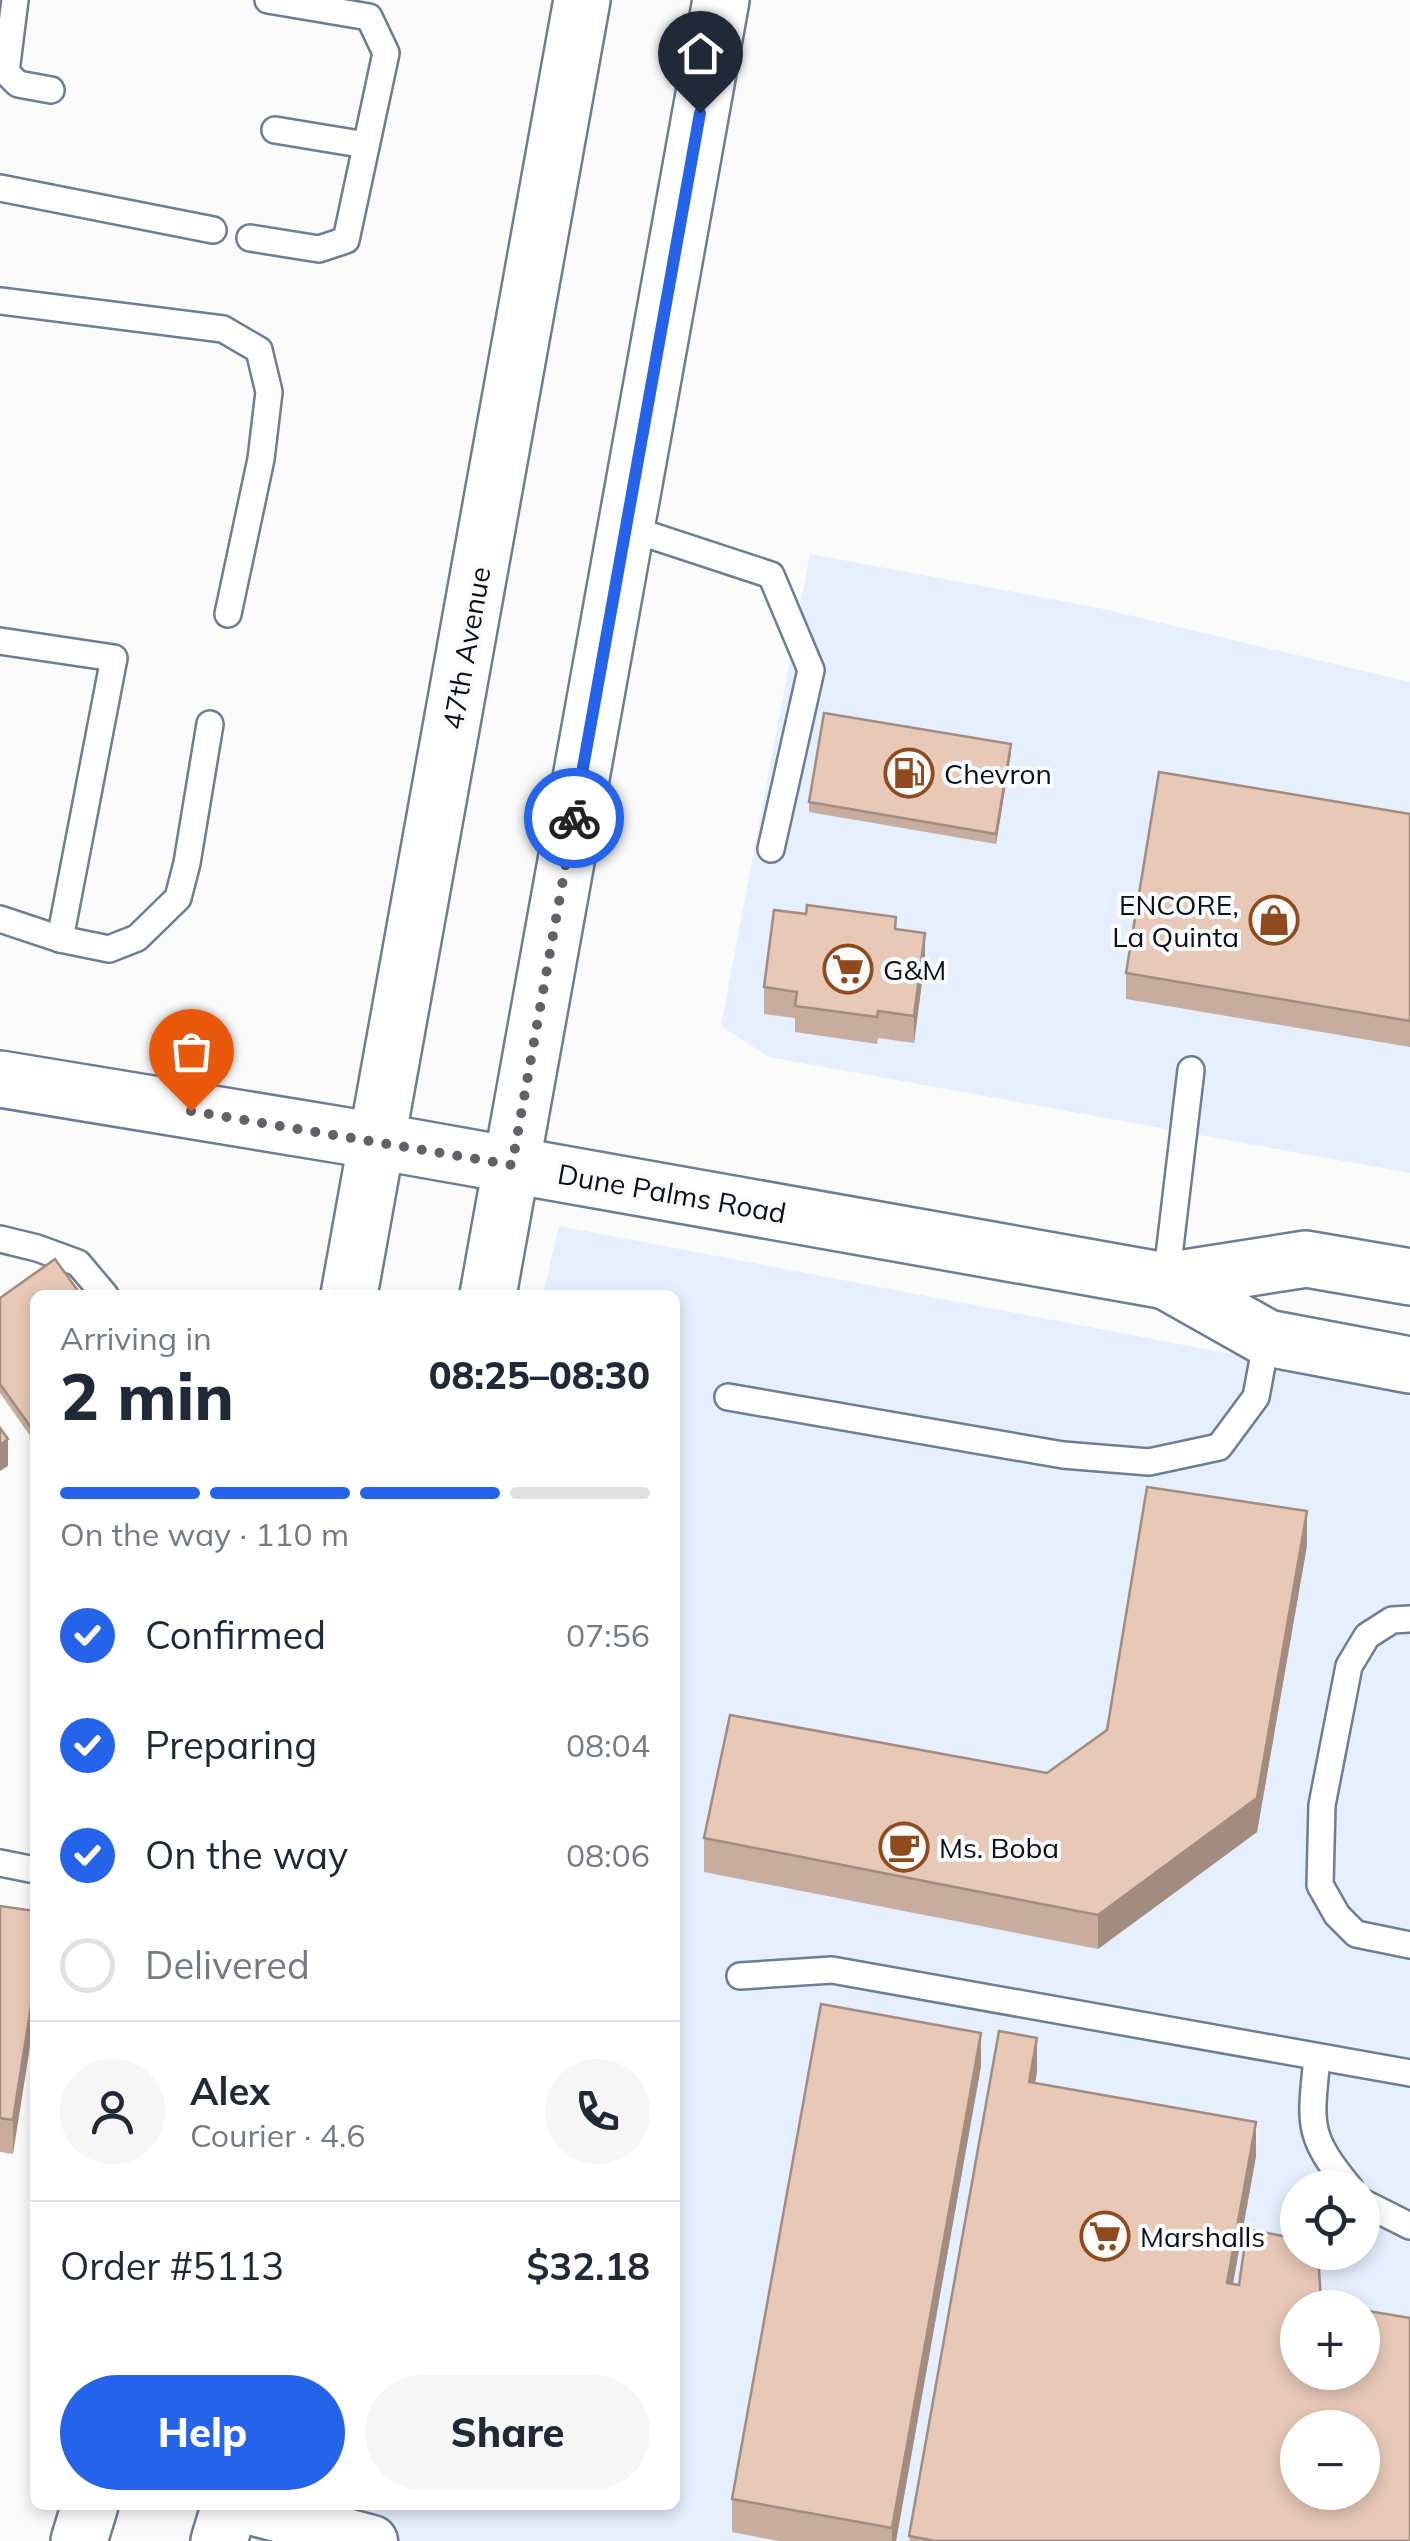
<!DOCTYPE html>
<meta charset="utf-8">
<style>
body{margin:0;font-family:Mulish,sans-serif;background:#f6f6f7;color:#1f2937;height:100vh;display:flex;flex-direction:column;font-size:38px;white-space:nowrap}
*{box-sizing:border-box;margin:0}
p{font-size:32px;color:#747a83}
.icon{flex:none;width:55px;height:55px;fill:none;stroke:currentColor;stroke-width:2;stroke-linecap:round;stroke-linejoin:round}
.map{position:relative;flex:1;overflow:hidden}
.side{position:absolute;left:30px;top:1290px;width:650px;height:1220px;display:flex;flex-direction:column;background:#fff;border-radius:15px;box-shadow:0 5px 15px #0003}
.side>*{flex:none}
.buttons{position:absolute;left:1280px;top:2170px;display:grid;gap:20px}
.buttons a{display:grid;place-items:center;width:100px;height:100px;border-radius:50%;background:#fff;box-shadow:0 5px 15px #0003;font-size:50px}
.pin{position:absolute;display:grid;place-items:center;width:85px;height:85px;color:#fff;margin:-102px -42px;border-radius:50% 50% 50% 0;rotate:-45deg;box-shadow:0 0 10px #0007}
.pin .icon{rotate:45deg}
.courier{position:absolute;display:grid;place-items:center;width:100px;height:100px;margin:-50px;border:8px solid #2563eb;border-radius:50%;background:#fff;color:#222;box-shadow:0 2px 12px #0007}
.overview em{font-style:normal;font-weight:800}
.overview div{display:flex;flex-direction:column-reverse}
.overview{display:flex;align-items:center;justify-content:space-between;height:170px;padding:0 30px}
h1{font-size:65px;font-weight:800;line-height:75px}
.bar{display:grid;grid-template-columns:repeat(4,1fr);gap:15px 10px;align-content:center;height:120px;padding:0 30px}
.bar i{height:12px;border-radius:8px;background:#e0e1e3}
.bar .selected{background:#2563eb}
.bar p{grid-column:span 4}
.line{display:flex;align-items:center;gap:25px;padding:0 30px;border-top:2px solid #e0e1e3}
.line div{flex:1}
.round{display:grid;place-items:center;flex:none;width:105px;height:105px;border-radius:52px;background:#f6f6f7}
ol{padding:0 30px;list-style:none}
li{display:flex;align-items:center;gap:30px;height:110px}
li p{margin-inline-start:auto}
li .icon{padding:10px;border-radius:50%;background:#2563eb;color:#fff;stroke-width:4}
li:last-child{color:#747a83}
li i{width:55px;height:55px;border:5px solid #e0e1e3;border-radius:50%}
.primary-button{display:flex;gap:20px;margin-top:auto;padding:20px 30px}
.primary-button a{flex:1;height:115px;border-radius:60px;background:#2563eb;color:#fff;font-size:40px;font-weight:800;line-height:115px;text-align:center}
.primary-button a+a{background:#f6f6f7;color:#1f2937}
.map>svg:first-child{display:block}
.built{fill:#e5effd;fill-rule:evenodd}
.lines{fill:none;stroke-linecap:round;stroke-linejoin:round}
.lane-casing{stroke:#6c7d96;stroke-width:30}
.street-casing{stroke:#6c7d96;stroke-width:55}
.secondary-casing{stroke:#6c7d96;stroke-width:60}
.primary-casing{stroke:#6c7d96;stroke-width:60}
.lane{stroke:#fff;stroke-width:25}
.street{stroke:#fff;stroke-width:50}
.secondary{stroke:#fff;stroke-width:55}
.primary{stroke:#fff;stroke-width:55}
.wall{fill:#c8ac9d}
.shaded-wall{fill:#a28c80}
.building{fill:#e8c8b7;stroke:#a28c80;stroke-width:2.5;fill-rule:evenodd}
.done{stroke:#5e6269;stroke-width:10;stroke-dasharray:0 18}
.route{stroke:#2563eb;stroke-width:12}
.labels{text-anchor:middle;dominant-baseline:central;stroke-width:8;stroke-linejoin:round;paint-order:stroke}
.street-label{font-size:28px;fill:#0a101a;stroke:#fbfbfb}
.poi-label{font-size:28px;fill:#0a101a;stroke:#fbfbfb;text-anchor:start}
</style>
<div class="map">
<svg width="1410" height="2541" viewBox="0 0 1410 2541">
<rect width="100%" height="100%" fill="#fbfbfb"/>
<g class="built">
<path d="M810 554 1099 608 1410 682V1173L769 1057 721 1026Z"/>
<path d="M559 1226 1410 1388V2541H255L266 2505H675V1295H543ZM1298 2188H1362V2252H1298ZM1298 2308H1362V2372H1298ZM1298 2428H1362V2492H1298Z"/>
</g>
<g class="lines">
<g class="lane-casing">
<g id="lane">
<path d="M15 0 6 72 18 84 51 90"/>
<path d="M275 130 366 145"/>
<path d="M0 188 213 230"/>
<path d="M250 238 319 249 346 240 386 53 369 17 268 0"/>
<path d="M0 301 223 329 259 350 269 392 261 459 228 614"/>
<path d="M625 527 771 575 811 670 771 849"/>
<path d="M0 641 114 658 60 939"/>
<path d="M0 919 60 939 109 949 137 938 178 898 187 863 210 724"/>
<path d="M0 1239 37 1248 78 1263 105 1295"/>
<path d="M1166 1281 1191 1070"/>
<path d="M728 1397 1063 1455 1149 1462 1219 1447 1256 1397 1267 1338"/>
<path d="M1410 1619 1392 1620 1367 1636 1349 1666 1322 1805 1320 1885 1337 1915 1356 1934 1410 1945"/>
<path d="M0 1863 35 1870"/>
<path d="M740 1976 832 1970 1410 2073"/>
<path d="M1317 2057C1311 2123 1305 2134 1350 2188"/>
<path d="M1362 2202 1410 2226"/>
</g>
</g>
<g class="street-casing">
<path id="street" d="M235 2505 372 2541"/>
</g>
<g class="secondary-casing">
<g id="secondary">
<path d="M0 1079 377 1141 1166 1281 1306 1259 1410 1277"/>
<path d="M1166 1281 1267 1338 1410 1365"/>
</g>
</g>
<g class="primary-casing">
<g id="primary">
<path d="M349 1295 582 0"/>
<path d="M488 1295 721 0"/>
<path d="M79 2541 90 2505"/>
<path d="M219 2541 230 2505"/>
</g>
</g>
<use href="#lane" class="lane"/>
<use href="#street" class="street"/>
<use href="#secondary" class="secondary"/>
<use href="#primary" class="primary"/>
</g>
<g class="wall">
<path d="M1011 753 996 844 809 812V802Z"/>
<path d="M1410 814V1047L1126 999V973Z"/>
<path d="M896 929 925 959 914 1043 878 1038 877 1044 795 1032V1018L764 1014V987Z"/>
<path d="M35 1295V1438L33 1440 0 1393V1298Z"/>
<path d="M1307 1545 1257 1832 1098 1949 704 1872V1838L1047 1773 1107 1730Z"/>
<path d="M0 1906 35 1911 13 2154 0 2152Z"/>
<path d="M981 2066 896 2541H779L732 2532V2499Z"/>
<path d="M1037 2072 1035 2083 1256 2156 1233 2284 1321 2303 1410 2541H909Z"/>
</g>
<g class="shaded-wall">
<path d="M1011 744V753L996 844V834Z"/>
<path d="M925 933V959L914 1043V1016Z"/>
<path d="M8 1439V1466L0 1471V1445Z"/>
<path d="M1307 1511V1545L1257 1832 1098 1949V1915Z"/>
<path d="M35 1981V2015L13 2154V2120Z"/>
<path d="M981 2033V2066L896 2541H892V2528Z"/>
<path d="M1037 2038V2072L1029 2116V2082Z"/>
<path d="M1256 2122V2156L1227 2316V2283Z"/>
</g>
<g class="building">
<path d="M824 713 1011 744 996 834 809 802Z"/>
<path d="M1159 772 1410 814V1021L1126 973Z"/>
<path d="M807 905 896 917 895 929 925 933 914 1016 878 1011 877 1017 795 1006 797 992 764 987 774 910 806 914Z"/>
<path d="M55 1259 81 1295H35V1429L33 1430 0 1384V1298Z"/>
<path d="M0 1428 8 1439 0 1445Z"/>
<path d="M1147 1487 1307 1511 1257 1798 1098 1915 704 1838 730 1715 1047 1773 1107 1730Z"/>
<path d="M0 1906 35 1911V1981L13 2120 0 2118Z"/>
<path d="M821 2004 981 2033 892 2528 732 2499Z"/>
<path d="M999 2031 1037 2038 1029 2082 1256 2122 1227 2283 1239 2285 1247 2229 1298 2239V2252H1318L1321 2303 1348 2308H1298V2372H1362V2310L1410 2318V2541H935L909 2536ZM1298 2428H1362V2492H1298Z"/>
</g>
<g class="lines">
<path class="done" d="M191 1111 512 1165 574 818"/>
<path class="route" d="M574 818 700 113"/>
</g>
<defs>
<g id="fuel-ring" transform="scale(2.5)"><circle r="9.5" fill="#fbfbfb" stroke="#8f4b1e" stroke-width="1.5"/><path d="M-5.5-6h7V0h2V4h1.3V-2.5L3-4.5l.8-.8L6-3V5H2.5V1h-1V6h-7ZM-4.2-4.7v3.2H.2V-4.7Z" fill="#8f4b1e"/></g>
<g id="shop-ring" transform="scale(2.5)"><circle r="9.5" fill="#fbfbfb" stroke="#8f4b1e" stroke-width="1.5"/><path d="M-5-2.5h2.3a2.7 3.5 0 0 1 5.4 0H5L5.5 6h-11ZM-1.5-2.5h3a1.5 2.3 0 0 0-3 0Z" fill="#8f4b1e"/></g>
<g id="supermarket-ring" transform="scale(2.5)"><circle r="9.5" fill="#fbfbfb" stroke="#8f4b1e" stroke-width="1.5"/><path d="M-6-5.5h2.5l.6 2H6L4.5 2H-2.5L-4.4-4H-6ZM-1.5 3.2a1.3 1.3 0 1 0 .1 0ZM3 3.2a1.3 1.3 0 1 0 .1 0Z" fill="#8f4b1e"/></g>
<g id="cafe-ring" transform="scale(2.5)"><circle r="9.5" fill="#fbfbfb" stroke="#8f4b1e" stroke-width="1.5"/><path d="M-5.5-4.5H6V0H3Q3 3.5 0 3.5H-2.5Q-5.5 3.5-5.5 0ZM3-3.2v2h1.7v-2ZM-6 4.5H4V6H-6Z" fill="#8f4b1e"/></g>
</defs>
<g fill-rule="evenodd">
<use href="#fuel-ring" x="909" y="773"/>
<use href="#shop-ring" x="1274" y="920"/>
<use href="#supermarket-ring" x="848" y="969"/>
<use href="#cafe-ring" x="904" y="1847"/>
<use href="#supermarket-ring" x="1105" y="2236"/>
</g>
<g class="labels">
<g class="street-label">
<text transform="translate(466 648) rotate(-80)">47th Avenue</text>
<text transform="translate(672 1193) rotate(10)">Dune Palms Road</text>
</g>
<g class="poi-label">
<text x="944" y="773">Chevron</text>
<text x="1239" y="904" text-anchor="end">ENCORE,<tspan x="1239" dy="32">La Quinta</tspan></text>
<text x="883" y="969">G&amp;M</text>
<text x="939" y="1847">Ms. Boba</text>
<text x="1140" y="2236">Marshalls</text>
</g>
</g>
</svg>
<div class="buttons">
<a><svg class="icon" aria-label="locate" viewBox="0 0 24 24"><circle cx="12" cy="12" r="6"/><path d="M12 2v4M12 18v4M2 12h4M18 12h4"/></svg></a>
<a>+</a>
<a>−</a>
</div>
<div class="pin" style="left:191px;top:1111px;background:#ea580c"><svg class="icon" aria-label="bag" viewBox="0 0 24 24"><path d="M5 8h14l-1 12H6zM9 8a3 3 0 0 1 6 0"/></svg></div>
<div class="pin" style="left:700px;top:113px;background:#1f2937"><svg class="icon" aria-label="home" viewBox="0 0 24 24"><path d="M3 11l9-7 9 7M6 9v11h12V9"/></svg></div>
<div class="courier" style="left:574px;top:818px"><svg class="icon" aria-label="bike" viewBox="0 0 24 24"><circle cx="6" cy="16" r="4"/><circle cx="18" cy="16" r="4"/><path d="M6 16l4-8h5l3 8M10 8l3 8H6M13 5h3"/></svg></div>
<section class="side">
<div class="overview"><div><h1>2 min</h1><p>Arriving in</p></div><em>08:25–08:30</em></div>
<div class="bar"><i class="selected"></i><i class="selected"></i><i class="selected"></i><i></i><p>On the way · 110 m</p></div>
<ol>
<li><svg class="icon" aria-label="check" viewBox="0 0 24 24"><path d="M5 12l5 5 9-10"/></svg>Confirmed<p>07:56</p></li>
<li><svg class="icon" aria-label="check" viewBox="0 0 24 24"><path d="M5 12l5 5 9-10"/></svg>Preparing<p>08:04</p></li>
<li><svg class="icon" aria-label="check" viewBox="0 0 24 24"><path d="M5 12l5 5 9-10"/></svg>On the way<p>08:06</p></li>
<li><i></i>Delivered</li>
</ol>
<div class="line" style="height:180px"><a class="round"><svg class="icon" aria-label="person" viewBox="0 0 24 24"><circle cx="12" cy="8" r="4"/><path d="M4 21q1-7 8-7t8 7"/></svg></a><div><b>Alex</b><p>Courier · 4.6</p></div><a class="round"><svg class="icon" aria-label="phone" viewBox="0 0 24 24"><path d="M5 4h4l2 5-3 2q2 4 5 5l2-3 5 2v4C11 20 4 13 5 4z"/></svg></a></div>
<div class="line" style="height:130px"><div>Order #5113</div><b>$32.18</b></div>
<div class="primary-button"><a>Help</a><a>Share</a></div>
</section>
</div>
